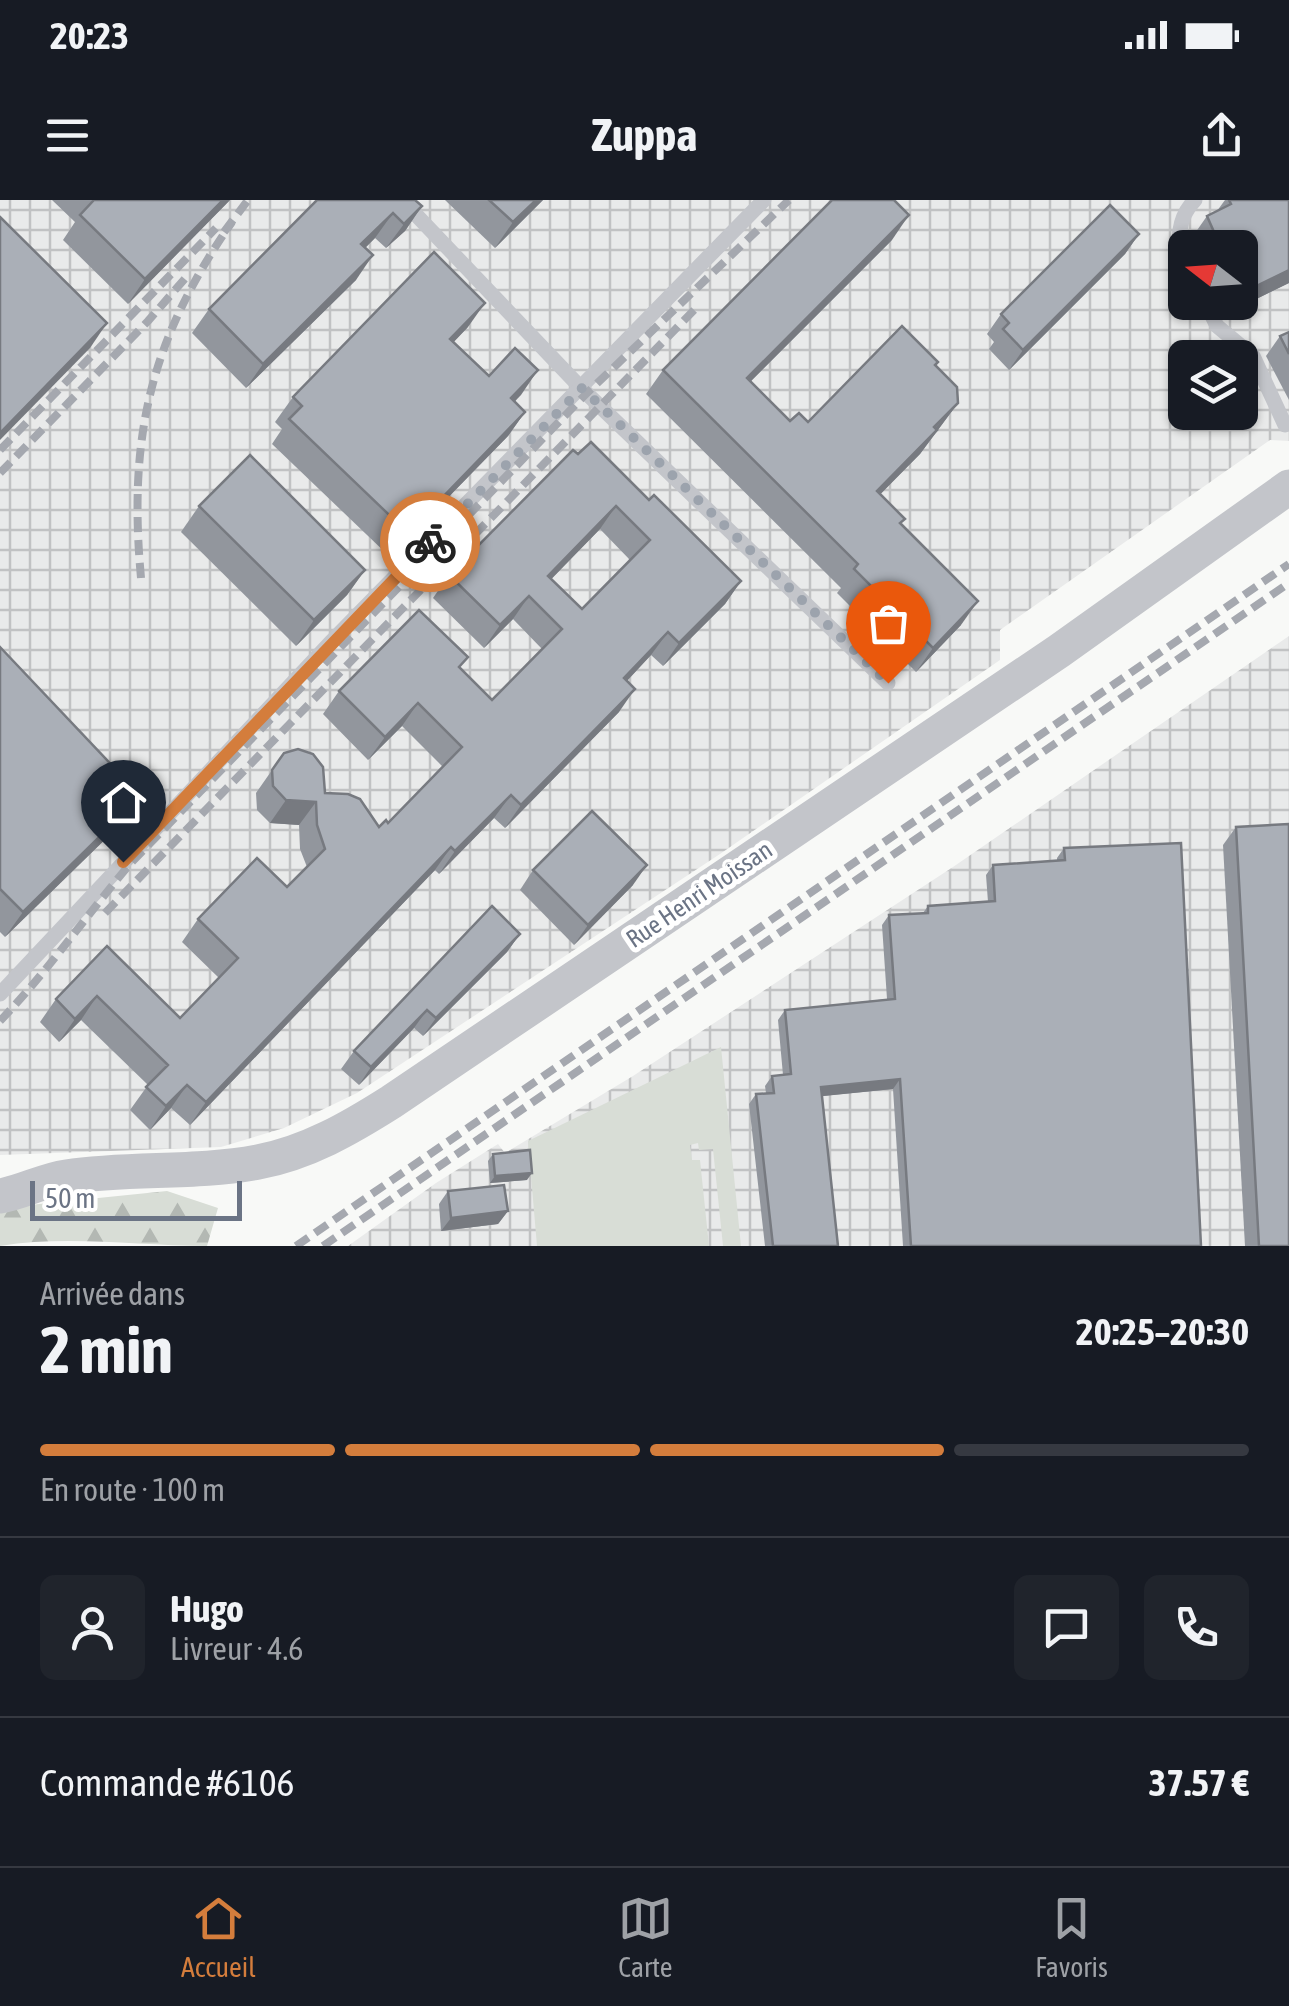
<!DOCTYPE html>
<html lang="fr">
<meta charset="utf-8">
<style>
body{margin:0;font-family:"Asap Condensed",sans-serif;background:#20242c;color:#f1f3f6;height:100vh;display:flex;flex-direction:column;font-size:38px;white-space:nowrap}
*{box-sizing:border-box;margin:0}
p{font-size:32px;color:#9ea1a6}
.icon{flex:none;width:55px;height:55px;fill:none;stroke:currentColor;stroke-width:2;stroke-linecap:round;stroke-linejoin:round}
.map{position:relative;height:1046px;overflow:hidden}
.sheet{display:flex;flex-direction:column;background:#171b24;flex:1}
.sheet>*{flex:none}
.needle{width:65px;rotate:287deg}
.buttons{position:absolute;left:1168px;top:30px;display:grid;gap:20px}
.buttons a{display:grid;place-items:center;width:90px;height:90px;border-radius:15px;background:#171b24;box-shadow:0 2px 8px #0004;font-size:50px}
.scale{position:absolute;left:30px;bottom:25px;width:212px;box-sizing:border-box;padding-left:10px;border:5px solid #6b7485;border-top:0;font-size:28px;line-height:35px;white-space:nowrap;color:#6b7485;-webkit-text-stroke:8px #fff;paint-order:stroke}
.pin{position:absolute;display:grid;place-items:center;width:85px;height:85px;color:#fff;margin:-102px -42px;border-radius:50% 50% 50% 0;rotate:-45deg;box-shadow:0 0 10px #0007}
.pin .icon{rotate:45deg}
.courier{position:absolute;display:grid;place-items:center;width:100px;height:100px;margin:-50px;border:8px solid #d47d3c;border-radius:50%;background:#fff;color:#222;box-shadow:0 2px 12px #0007}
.overview em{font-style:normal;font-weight:700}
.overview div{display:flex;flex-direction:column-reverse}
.overview{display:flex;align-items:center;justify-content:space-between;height:170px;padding:0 40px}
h1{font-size:65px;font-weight:700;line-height:75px}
.bar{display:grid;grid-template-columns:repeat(4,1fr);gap:15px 10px;align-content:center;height:120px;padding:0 40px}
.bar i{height:12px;border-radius:8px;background:#363941}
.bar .current{background:#d47d3c}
.bar p{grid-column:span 4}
.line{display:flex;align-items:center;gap:25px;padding:0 40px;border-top:2px solid #363941}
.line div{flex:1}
.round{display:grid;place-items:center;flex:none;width:105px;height:105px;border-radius:15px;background:#20242c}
.status{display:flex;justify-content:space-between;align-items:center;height:70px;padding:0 50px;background:#171b24;direction:ltr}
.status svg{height:28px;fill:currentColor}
header{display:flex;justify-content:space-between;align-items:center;height:130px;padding:0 40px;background:#171b24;font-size:45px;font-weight:700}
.tabs{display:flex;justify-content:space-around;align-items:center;height:140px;border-top:2px solid #363941;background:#171b24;font-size:28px;color:#9ea1a6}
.tabs a{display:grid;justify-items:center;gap:5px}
.tabs .current{color:#d47d3c}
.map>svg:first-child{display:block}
.industrial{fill:url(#industrial-grid);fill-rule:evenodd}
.grass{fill:#d8ddd6}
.forest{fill:url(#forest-firs)}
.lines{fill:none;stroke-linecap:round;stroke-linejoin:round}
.service{stroke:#c3c5ca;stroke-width:15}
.tertiary{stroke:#c3c5ca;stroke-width:35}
.rail{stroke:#a5a8af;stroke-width:8;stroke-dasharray:15 8;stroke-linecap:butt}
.wall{fill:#92969d;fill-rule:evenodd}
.shaded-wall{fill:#777a80}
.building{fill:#aaafb7;stroke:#777a80;stroke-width:2.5;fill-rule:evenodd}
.done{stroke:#9ca3ad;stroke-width:10;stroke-dasharray:0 18}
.route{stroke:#d47d3c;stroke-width:12}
.labels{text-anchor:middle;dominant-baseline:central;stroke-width:10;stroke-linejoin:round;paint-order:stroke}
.street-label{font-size:25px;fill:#6b7485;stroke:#fff}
</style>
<div class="status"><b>20:23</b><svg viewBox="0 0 49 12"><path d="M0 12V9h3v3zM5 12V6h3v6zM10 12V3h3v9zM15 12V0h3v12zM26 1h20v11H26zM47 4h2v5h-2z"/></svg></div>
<header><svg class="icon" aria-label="menu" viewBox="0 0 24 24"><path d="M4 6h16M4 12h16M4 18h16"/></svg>Zuppa<svg class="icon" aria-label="share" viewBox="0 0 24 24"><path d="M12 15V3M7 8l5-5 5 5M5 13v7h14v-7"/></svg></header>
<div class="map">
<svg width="1289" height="1046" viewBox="0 0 1289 1046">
<defs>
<pattern id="industrial-grid" width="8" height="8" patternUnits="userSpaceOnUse" patternTransform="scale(2.5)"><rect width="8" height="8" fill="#e9eaea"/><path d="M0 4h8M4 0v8" fill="none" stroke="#c1c2c3"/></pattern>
<pattern id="forest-firs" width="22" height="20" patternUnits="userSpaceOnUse" patternTransform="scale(2.5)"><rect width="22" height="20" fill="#d8ddd6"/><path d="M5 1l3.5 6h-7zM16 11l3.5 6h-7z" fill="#b3b8b3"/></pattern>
</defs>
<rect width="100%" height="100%" fill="#f8f9f7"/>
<g class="industrial">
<path d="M0 0H1289V241L1270 240 1000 430V460L720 654 357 893 284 928 221 947 0 955ZM1185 48H1240V102H1185ZM1185 158H1240V212H1185Z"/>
<path d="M1289 436V1046H348L436 983 498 944 505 953 633 876 953 667Z"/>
</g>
<path class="grass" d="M721 847 741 1046H723L713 949 699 950 698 943 690 945 692 960H700L709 1046H537L528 941Z"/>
<path class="forest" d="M167 991 218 1008 207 1046C138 1046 68 1035 0 1046V1008Z"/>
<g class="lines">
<g class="service">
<path d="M402 0 582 189 888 483"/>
<path d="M1185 65C1175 43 1178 17 1195 0"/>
<path d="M1205 102 1217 126 1253 156 1285 225"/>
<path d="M0 794 331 442 764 0"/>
</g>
<path class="tertiary" d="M0 996C23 992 44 980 66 977 130 967 195 974 258 962 307 953 350 928 391 902L1059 451 1289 287"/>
<g class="rail">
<path d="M224 32 248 0"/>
<path d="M0 250 216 28"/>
<path d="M0 273 148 121 189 74"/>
<path d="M141 378C128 237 150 140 232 22"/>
<path d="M105 713 699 105"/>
<path d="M0 821C47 772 86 716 130 664L587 193 789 0"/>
<path d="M296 1046 1289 364"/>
<path d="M323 1046 1289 383"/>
</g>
</g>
<g class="wall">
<path d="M52 0H230L128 104 63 40 75 22Z"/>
<path d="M317 0 422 6 405 31 386 48 375 38 365 48 356 80 246 188 192 133 209 109Z"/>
<path d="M445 0H543L495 48Z"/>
<path d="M1225 0H1289V83L1228 113 1223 102H1240V48H1198L1193 36 1207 16 1217 11Z"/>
<path d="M1139 34 1125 54 1009 170 989 149 994 142 987 134 1001 114Z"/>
<path d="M892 40 751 181 790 221 808 222 936 165 958 203 920 254 880 294 901 324 961 425 916 472 837 393 841 388 646 194 663 170Z"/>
<path d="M468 127 453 142 489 176 538 170 515 201 525 212 508 236 390 357 272 244 282 229 275 222 293 197Z"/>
<path d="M1289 132V200L1266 156 1280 136Z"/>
<path d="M578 254 649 300 741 381 725 404 663 466 651 455 627 481 619 512 505 628 494 618 439 674 435 670 190 925 171 908 150 930 130 910 148 885 81 820 59 842 40 822 56 799 107 746 180 818 219 778 182 742 198 719 287 687 307 667 300 649 299 625 270 623 257 610 256 593 284 553 325 593 379 627 388 623 443 567 402 526 368 560 323 514 339 491 460 468 492 500 542 449 513 419 484 448 433 398 449 375ZM600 329 630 360 582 409 551 379Z"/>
<path d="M199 306 365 370 347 395 296 446 181 332Z"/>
<path d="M0 447 124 621 5 737 0 732Z"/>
<path d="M1236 627 1289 1046H1245L1223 645Z"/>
<path d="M1064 648 1201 1046H903L893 889 822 896 838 1046H765L749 904 756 894 766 893 765 886 772 876 783 875 778 820 785 810 887 799 882 725 889 715 923 713 928 706 988 702 986 675 993 665 1057 661V658Z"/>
<path d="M533 670 633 685 574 745 520 690Z"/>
<path d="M520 734 507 752 423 836 414 828 359 885 341 869 354 851Z"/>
<path d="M493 954 527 980 490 983 488 961Z"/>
<path d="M448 991 508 1011 498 1024 441 1031 439 1004Z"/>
</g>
<g class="shaded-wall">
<path d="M223 0H230L128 104 145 79Z"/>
<path d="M536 0H543L495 48 513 22Z"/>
<path d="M422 6 405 31 386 48 404 24Z"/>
<path d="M393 13 375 38 344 69 361 44Z"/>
<path d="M909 15 892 40 730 202 747 178Z"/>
<path d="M1139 34 1125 54 1009 170 1023 150Z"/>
<path d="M373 55 356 80 246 188 263 164Z"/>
<path d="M1289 70V83L1228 113 1235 102H1240L1242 93Z"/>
<path d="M485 103 468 127 433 164 450 139Z"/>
<path d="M107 123 90 148 0 240V233Z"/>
<path d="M538 170 521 195 494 223 511 198Z"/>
<path d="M958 203 920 254 860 315 877 291Z"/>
<path d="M525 212 508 236 390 357 408 333Z"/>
<path d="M616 306 600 329 532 399 548 376Z"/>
<path d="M365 370 347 395 296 446 314 420Z"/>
<path d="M741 381 725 404 663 466 679 443Z"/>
<path d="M529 396 513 419 484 448 500 425Z"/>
<path d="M978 401 961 425 916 472 933 448Z"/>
<path d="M668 432 651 455 608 501 624 478Z"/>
<path d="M635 489 619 512 505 628 521 605Z"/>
<path d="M418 503 402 526 368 560 385 537Z"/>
<path d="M511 595 494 618 439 674 455 651Z"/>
<path d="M141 596 124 621 5 737 23 712Z"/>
<path d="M286 600 316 602 299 625 270 623Z"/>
<path d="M451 647 435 670 190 925 206 902Z"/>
<path d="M647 665 633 685 574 745 588 725Z"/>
<path d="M520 734 507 752 423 836 436 818Z"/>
<path d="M97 796 81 820 59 842 75 819Z"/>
<path d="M427 810 414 828 359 885 371 867Z"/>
<path d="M900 879 893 889 814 897 821 887Z"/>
<path d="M187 885 171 908 150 930 166 906Z"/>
<path d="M532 973 527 980 490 983 495 976Z"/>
<path d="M508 1011 498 1024 441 1031 451 1018Z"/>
</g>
<g class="building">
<path d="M94 0H223L145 79 80 15Z"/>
<path d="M317 0H415L422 6 404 24 393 13 361 44 373 55 263 164 209 109Z"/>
<path d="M489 0H536L513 22Z"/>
<path d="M832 0H894L909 15 747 178 790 221 799 213 808 222 902 126 938 162 935 165 957 187 958 203 934 227 937 230 877 291 905 319 900 323 978 401 933 448 854 369 858 364 663 170Z"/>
<path d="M1229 0H1289V70L1242 93 1240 90V48H1221L1207 16 1231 4Z"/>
<path d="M1110 5 1139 34 1023 150 1003 129 1009 123 1001 114Z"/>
<path d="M0 17 107 123 0 233Z"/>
<path d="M434 52 485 103 450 139 489 176 515 148 538 170 511 198 525 212 408 333 289 219 302 206 293 197Z"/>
<path d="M1289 132V154L1280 136Z"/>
<path d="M591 242 649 300 654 295 741 381 679 443 668 432 624 478 635 489 521 605 511 595 455 651 451 647 206 902 187 885 166 906 146 887 168 865 97 796 75 819 56 799 107 746 180 818 238 758 198 719 257 658 287 687 325 649 317 625 316 602 286 600 273 586 272 570 284 553 298 549 313 554 323 567 325 593 348 594 360 599 379 627 386 620 388 623 462 547 418 503 385 537 339 491 419 410 468 457 459 467 492 500 562 429 529 396 500 425 449 375 573 250 578 254ZM616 306 650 340 582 409 548 376Z"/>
<path d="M250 255 365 370 314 420 199 306Z"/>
<path d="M0 447 141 596 23 712 0 689Z"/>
<path d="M592 611 647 665 588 725 533 670Z"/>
<path d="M1289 624V1046H1259L1236 627Z"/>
<path d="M1181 643 1201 1046H911L900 879 821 887 838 1046H773L756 894 774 893 772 876 791 874 785 810 895 799 889 715 928 713V706L995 701 993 665 1065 660 1064 648Z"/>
<path d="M492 706 520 734 436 818 427 810 371 867 354 851Z"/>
<path d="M530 950 532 973 495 976 493 954Z"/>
<path d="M504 985 508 1011 451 1018 448 991Z"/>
</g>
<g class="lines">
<path class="done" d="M430 342 582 188 888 483"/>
<path class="route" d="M123 662 430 342"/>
</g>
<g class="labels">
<g class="street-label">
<text transform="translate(699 694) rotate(-34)">Rue Henri Moissan</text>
</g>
</g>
</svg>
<div class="buttons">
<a><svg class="needle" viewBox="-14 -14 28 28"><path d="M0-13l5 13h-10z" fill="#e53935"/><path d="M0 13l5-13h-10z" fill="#9ea1a6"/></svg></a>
<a><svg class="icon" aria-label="layers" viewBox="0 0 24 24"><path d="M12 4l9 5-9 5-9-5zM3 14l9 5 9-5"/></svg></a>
</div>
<div class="scale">50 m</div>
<div class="pin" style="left:888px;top:483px;background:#ea580c"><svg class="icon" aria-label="bag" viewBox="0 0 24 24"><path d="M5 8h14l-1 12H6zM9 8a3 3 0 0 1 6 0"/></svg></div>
<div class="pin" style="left:123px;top:662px;background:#1f2937"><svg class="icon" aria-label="home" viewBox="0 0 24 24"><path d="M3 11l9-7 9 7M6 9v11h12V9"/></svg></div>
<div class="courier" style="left:430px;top:342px"><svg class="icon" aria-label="bike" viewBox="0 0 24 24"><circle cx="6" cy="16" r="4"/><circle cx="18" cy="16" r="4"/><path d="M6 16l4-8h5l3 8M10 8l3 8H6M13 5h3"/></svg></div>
</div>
<section class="sheet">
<div class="overview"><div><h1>2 min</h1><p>Arrivée dans</p></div><em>20:25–20:30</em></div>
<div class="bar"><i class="current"></i><i class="current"></i><i class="current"></i><i></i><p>En route · 100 m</p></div>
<div class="line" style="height:180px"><a class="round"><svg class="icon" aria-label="person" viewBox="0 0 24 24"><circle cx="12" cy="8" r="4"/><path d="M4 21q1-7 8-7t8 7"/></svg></a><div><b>Hugo</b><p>Livreur · 4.6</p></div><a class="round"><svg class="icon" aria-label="chat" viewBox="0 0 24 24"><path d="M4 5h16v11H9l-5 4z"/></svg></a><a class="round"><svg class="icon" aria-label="phone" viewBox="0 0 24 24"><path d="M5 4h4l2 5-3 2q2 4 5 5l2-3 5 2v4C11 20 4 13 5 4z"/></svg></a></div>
<div class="line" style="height:130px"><div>Commande #6106</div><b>37.57 €</b></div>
</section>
<nav class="tabs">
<a class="current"><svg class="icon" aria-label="home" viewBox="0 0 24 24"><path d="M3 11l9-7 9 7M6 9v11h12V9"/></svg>Accueil</a>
<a><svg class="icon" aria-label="map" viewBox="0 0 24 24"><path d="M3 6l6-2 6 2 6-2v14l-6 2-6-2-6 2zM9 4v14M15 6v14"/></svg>Carte</a>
<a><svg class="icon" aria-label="saved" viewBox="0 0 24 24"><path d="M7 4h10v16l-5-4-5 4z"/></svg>Favoris</a>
</nav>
